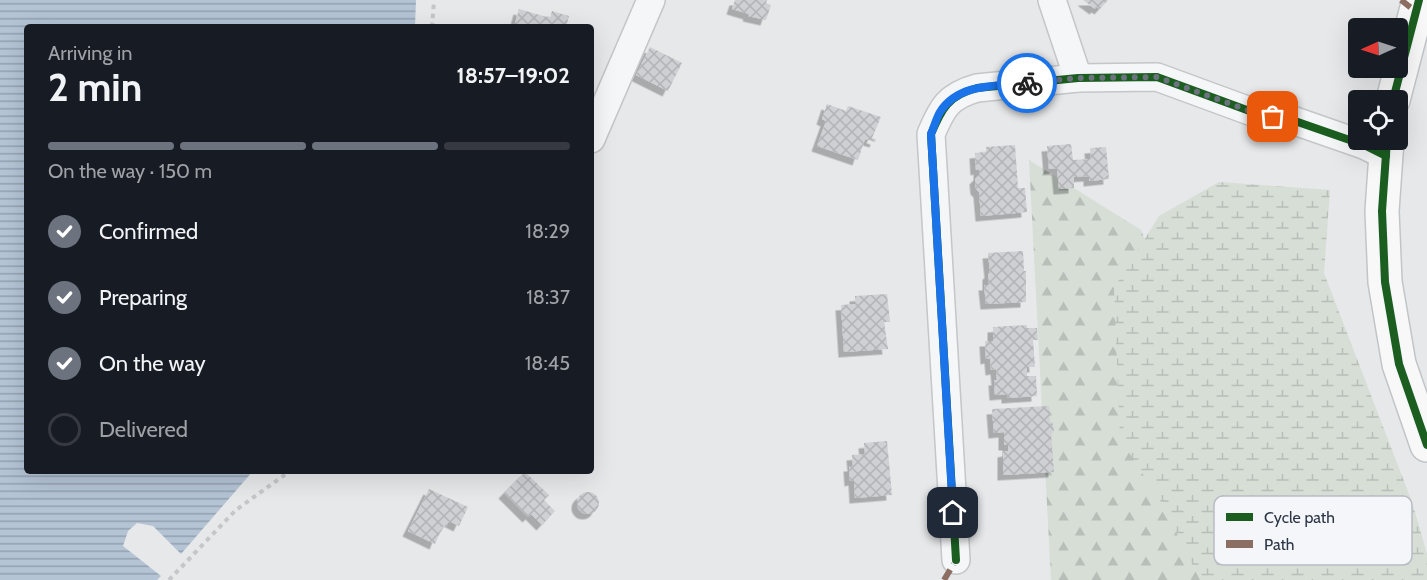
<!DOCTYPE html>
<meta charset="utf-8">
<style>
body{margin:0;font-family:Cabin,sans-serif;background:#242831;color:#f1f3f6;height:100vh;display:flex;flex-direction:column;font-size:22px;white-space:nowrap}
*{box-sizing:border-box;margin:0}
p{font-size:20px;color:#9ea1a6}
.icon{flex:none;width:33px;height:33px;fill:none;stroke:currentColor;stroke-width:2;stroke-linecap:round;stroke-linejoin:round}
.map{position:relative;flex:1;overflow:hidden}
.drawer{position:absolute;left:24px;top:24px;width:570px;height:450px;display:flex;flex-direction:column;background:#171b24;border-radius:6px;box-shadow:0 6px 24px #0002}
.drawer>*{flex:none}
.needle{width:39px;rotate:267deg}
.fabs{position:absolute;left:1348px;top:18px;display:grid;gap:12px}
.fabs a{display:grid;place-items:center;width:60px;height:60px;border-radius:6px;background:#171b24;box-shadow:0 6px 24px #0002;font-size:30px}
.pin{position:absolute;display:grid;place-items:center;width:51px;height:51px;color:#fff;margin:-26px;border-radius:12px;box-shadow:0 3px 9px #0006}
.courier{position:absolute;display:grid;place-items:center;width:60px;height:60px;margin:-30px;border:4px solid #1a73e8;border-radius:50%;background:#fff;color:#222;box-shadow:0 2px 8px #0007}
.head em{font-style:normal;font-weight:700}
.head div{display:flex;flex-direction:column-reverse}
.head{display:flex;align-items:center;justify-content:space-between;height:102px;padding:0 24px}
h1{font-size:39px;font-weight:700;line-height:45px}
.bar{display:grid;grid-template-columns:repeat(4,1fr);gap:9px 6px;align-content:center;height:72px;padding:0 24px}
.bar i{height:8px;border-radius:4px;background:#363941}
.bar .current{background:#6c737f}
.bar p{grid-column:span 4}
ol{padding:0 24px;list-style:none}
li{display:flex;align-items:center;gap:18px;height:66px}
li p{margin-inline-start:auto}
li .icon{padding:6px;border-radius:50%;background:#6c737f;color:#fff;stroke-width:4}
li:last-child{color:#9ea1a6}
li i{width:33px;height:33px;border:3px solid #363941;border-radius:50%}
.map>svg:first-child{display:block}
.forest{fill:url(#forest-firs)}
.wetland{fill:url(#wetland-marsh)}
.water{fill:url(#water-rules)}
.building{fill:url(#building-cross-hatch);filter:url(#shadow)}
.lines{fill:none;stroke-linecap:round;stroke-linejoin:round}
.minor-casing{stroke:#c4c6c8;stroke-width:30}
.major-casing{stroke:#c2c5c8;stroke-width:36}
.path{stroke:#c5c6ca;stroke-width:4;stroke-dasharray:4.5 4.5;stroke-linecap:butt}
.minor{stroke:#f5f6f7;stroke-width:27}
.major{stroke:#f8f8f8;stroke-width:33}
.quiet{stroke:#8d6e63;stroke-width:6;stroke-dasharray:12 6;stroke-linecap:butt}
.cycleway-casing{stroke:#f4f6f9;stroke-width:11}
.cycleway{stroke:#1b5e20;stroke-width:8}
.done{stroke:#6c737f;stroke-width:6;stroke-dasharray:0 10.8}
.route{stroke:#1a73e8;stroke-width:8}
.key{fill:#f4f6f9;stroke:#b8bcc3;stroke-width:1.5}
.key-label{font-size:16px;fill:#2b3445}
</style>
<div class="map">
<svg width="1427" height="580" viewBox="0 0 1427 580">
<defs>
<pattern id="forest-firs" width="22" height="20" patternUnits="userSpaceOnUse" patternTransform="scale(1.5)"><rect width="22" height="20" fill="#d6ded6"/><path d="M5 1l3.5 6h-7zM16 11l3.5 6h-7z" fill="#b8bfb9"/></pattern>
<pattern id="wetland-marsh" width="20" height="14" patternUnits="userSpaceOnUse" patternTransform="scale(1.5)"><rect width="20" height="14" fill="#d6ded6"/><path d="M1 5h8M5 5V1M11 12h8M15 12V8" fill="none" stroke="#b8bfb9"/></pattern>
<pattern id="water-rules" width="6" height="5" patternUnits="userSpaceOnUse" patternTransform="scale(1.5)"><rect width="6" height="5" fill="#b4c4d5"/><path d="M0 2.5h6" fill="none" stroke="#93a0af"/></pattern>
<pattern id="building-cross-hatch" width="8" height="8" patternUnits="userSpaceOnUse" patternTransform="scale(1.5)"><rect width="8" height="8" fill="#ced0d3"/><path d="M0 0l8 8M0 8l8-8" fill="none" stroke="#b1b3b6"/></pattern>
<filter id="shadow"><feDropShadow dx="-5.5" dy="5.5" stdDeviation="0" flood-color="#0004"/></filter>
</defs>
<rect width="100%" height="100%" fill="#e6e8ea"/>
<path class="forest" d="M1029 160 1141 230 1276 580H1051Z"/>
<path class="wetland" d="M1219 182 1330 190 1324 273 1412 502 1427 554V580H1200L1161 502 1120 439 1114 288 1159 216Z"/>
<path class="water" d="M0 0H416L415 27H27V471H253L181 554 153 526 137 523 128 531 123 546 161 576 157 580H0Z"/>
<g class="building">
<path d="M735 0H767L766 3 771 5 766 20 748 16 749 14 732 9Z"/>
<path d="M1083 0H1108L1100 9 1097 7 1095 9Z"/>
<path d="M519 9 550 18 552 11 569 16 566 27H514Z"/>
<path d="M650 47 682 63 668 91 636 75Z"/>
<path d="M827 104 846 111 848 106 881 117 872 138 876 139 875 142 865 139 858 160 817 146 826 121 822 119Z"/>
<path d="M1071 144 1073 160 1091 159 1090 148 1106 147 1109 179 1089 181V176L1074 177V188L1059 189 1057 168 1049 169 1047 146Z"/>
<path d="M1015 145 1018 188H1025L1027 212 981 216 979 192 976 189 975 179 979 175V169L976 170 975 153 986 152V147Z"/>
<path d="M1023 251 1024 271H1026V302L986 304 984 285H988V274L990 273 988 253Z"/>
<path d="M887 294 890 322H884L888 349 844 352 841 305 855 304V296Z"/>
<path d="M1027 325V328H1037L1038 340H1033L1035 367H1027V376H1036L1037 396 1007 398V394L995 395 994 380H997L996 369 991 370 990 358 986 359 985 341H993V327Z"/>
<path d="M1049 406 1050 421 1053 424 1054 431 1051 434 1054 472 1003 475V452L1008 451V445H1004V432L994 433 992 409Z"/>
<path d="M887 441 892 495 855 498 854 480 850 481 849 466H853L852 455 865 454 864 443Z"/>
<path d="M525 472 549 495 544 500 555 511 542 525 531 514 528 517 504 493Z"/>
<path d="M429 489 468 507 459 526 449 521 446 527 443 526 435 544 408 531Z"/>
<circle cx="588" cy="503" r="11"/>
</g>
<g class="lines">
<g class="minor-casing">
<g id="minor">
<path d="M1052 0 1078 78"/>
<path d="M591 139 651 0"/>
<path d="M956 560 931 134C942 108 948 96 977 88L1078 78 1157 77 1255 113 1292 120 1364 145 1386 156"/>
</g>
</g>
<g class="major-casing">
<g id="major">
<path d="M1393 100 1419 0"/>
<path d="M1387 140 1382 211 1385 282 1399 364 1427 445"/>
</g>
</g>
<g class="path">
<path d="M432 27 434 0"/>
<path d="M169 580 236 510 290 471"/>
</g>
<use href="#minor" class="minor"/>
<use href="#major" class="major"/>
<g class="quiet">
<path d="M1401 0 1415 11"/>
<path d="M944 580 956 560"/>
</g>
<g class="cycleway-casing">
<g id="cycleway">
<path d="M1393 100 1419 0"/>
<path d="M1387 140 1382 211 1385 282 1399 364 1427 445"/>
<path d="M956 560 931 134C942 108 948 96 977 88L1078 78 1157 77 1255 113 1292 120 1364 145 1386 156"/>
</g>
</g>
<use href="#cycleway" class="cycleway"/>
</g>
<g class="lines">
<path class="done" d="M1027 83 1078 78 1157 77 1255 113 1273 117"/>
<path class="route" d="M953 513 931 134C934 127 936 119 940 112 958 83 997 86 1027 83"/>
</g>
<rect x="1214" y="496" width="198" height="69" rx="9" class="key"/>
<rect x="1226" y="513" width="27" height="8" fill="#1b5e20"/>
<rect x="1226" y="540" width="27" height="8" fill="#8d6e63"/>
<g class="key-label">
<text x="1264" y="523">Cycle path</text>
<text x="1264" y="550">Path</text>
</g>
</svg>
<div class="fabs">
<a><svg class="needle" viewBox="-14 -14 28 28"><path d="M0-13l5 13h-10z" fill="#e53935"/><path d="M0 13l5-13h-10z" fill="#9ea1a6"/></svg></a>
<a><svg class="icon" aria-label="locate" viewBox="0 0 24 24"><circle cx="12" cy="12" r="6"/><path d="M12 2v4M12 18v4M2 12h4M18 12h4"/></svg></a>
</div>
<div class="pin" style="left:1273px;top:117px;background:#ea580c"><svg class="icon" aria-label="bag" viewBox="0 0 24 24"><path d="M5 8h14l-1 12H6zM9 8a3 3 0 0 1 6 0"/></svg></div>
<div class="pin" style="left:953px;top:513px;background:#1f2937"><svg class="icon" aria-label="home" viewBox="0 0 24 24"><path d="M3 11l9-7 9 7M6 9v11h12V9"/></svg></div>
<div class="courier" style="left:1027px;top:83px"><svg class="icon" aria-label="bike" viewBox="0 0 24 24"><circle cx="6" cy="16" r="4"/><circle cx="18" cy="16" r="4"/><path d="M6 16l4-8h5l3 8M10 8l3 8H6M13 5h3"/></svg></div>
<section class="drawer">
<div class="head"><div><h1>2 min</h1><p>Arriving in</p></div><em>18:57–19:02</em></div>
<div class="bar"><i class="current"></i><i class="current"></i><i class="current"></i><i></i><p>On the way · 150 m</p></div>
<ol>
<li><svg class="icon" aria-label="check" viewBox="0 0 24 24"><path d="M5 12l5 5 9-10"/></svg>Confirmed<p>18:29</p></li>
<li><svg class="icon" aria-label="check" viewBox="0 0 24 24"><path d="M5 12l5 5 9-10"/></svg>Preparing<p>18:37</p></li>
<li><svg class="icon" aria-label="check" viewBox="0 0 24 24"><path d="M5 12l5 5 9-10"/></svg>On the way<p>18:45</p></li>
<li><i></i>Delivered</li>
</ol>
</section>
</div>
